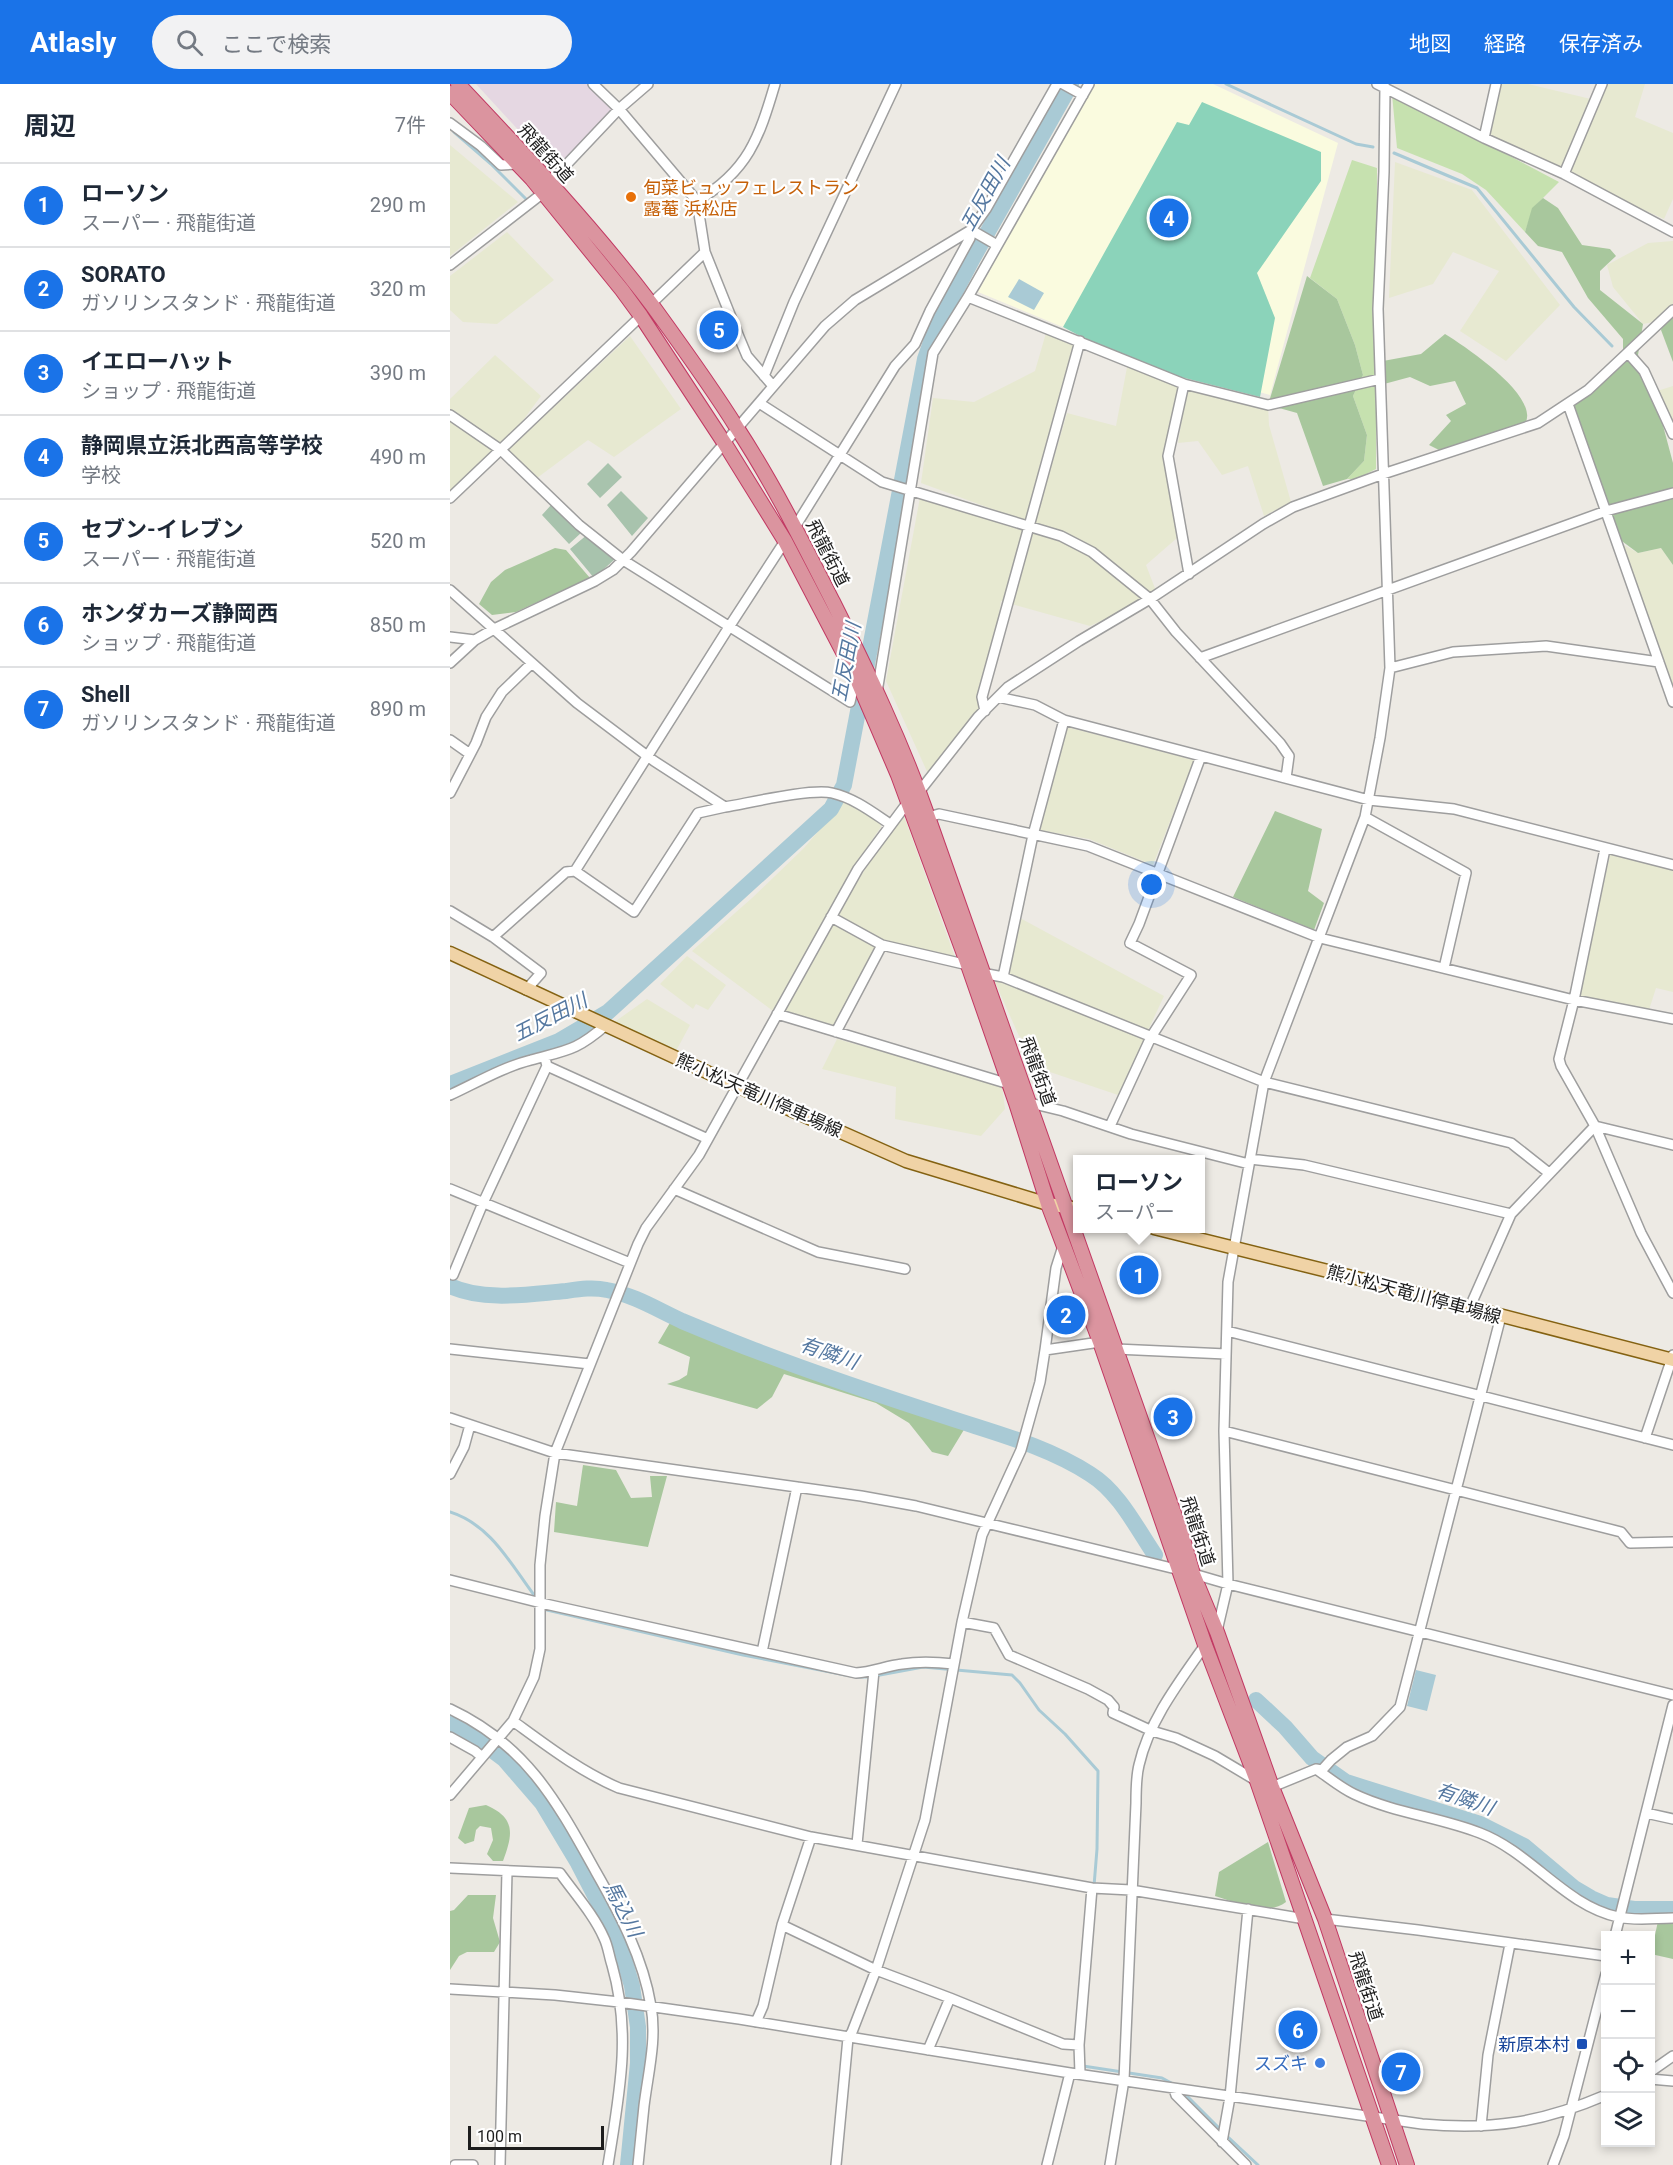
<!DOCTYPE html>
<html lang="ja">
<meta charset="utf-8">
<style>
body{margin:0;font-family:Roboto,"Noto Sans JP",sans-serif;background:#f2f2f3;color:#1f2937}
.controls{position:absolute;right:18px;bottom:18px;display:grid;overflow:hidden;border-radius:0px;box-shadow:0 3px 9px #0003}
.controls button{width:54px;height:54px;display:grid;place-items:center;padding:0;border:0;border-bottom:2px solid #e0e1e3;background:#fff;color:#1f2937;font:30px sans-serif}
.scale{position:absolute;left:18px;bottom:15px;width:136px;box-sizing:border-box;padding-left:6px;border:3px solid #1d1d1d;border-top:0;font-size:16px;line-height:21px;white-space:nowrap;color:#1d1d1d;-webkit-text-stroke:4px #fff;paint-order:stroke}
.you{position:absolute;left:702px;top:801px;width:21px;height:21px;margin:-15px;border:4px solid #fff;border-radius:50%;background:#1a73e8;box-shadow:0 0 0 9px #1a73e833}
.badge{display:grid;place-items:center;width:39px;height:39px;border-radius:50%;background:#1a73e8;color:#fff;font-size:20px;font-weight:700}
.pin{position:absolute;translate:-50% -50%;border:3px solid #fff;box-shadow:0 2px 6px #0006}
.popup{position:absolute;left:623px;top:1071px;width:132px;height:78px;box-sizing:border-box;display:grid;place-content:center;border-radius:0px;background:#fff;filter:drop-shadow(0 2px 4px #0005);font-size:20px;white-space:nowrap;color:#747a83}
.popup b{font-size:22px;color:#1f2937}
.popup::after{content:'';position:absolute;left:50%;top:100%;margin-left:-12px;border:12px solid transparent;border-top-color:#fff}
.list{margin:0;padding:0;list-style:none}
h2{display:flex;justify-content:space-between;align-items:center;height:78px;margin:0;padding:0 24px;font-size:26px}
h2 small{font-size:20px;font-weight:400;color:#747a83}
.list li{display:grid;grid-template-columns:39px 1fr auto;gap:18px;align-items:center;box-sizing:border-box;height:84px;padding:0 24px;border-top:2px solid #e0e1e3}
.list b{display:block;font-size:22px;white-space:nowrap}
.list p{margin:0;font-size:20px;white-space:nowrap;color:#747a83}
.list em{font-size:20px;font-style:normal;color:#747a83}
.icon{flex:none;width:33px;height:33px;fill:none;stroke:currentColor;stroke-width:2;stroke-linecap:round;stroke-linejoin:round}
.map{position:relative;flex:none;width:1223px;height:2081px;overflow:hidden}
header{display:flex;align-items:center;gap:36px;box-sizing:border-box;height:84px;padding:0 30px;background:#1a73e8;color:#fff}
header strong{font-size:28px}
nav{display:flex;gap:33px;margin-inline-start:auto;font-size:21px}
.search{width:420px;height:54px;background:#f2f2f3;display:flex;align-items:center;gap:15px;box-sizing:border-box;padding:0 21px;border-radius:33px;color:#747a83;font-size:22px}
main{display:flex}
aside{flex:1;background:#fff}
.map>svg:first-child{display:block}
</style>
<header>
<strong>Atlasly</strong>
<div class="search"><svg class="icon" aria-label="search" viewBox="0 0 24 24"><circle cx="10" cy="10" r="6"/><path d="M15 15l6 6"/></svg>ここで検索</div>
<nav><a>地図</a><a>経路</a><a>保存済み</a></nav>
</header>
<main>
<aside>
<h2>周辺<small>7件</small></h2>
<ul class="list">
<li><span class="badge">1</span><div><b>ローソン</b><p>スーパー · 飛龍街道</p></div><em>290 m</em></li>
<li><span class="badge">2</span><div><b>SORATO</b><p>ガソリンスタンド · 飛龍街道</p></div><em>320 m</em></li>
<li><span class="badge">3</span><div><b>イエローハット</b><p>ショップ · 飛龍街道</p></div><em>390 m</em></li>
<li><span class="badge">4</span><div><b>静岡県立浜北西高等学校</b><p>学校</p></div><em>490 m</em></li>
<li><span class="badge">5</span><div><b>セブン-イレブン</b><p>スーパー · 飛龍街道</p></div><em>520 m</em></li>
<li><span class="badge">6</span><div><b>ホンダカーズ静岡西</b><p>ショップ · 飛龍街道</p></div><em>850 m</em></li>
<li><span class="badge">7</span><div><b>Shell</b><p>ガソリンスタンド · 飛龍街道</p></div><em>890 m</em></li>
</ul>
</aside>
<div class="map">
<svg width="1223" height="2081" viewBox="0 0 1223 2081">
<rect width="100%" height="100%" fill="#edeae4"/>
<path fill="#e5d7e2" d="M26,0H139L165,25L105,86Z"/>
<path fill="#fafbdf" d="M643,0H763L888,59L820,311L693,276L528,208Z"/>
<path fill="#e7e9d1" d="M1050,0H1078L1145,16L1155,0H1195L1185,33L1223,49V115L1214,135L1114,90L1040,50Z
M0,61L68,118L0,172Z
M945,78L1022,106L1110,221L1056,277L1010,247L1049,187L1003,168L983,200L939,214Z
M57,148L104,196L47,240L13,238L0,226V192Z
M1223,157V234L1193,240L1163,203L1157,181L1198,159Z
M596,249L629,263L575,437L471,399L483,314L524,318L585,287Z
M180,252L231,325L164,373L138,356L87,394L57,367Z
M45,271L91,312L51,366L0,413V315Z
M678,278L730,302L714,368L727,454L696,481L706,507L700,515L640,542L551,517L535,627L480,694L436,597L471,408L577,448L611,454L583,445L617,329L666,342Z
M1223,302V352L1204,308Z
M737,304L818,321L819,341L841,418L814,432L798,382L772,391L748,357L728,359Z
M1167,457L1188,469L1211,464L1223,481V615Z
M617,643L744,676L703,781L639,755L589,746Z
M395,716L431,737V743L403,784L323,927L242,867L302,814L354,764Z
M454,732L507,879L427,864L383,943L335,927L382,839L435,753Z
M1161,766L1223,785V908L1206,904L1198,929L1129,912Z
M570,834L714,912L668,1011L597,987L587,965L569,952L544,896L555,900Z
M237,872L276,901L258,926L246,920L243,925L210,900Z
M197,915L240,941L226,967L163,939Z
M387,955L552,1001L555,1025L531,1052L445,1035L446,1003L372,985Z"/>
<path fill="#c6e1af" d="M942,10L1109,98L1083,124L1075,148L1036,106L1012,90L947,64Z
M902,76L927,84L926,385L906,395H897L914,377L917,351L903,312L913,291L905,261L887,215L860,194Z"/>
<path fill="#a8c79d" d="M1093,114L1108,124L1132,161L1160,165L1166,172L1150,187V206L1193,240L1188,271L1204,308L1223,379V481L1211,464L1188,469L1165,452L1120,325L1173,280V255L1138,214L1112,168L1088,162L1075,148L1082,124Z
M857,192L887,215L905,261L913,291L903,312L917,351L914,377L897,395L873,402L847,329L818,321Z
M1223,231V278L1211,246L1216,232Z
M995,250C1016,263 1075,303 1077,330C1078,334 1075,340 1075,344L991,367L979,361L1001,337L996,331L1016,320L1005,297L980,302L960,293L934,300L933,277L971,270Z
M105,464L116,466L140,494L66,528L42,531L29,520L41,498L55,486Z
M825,727L872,745L858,807L874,819L864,846L783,813Z
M221,1237L390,1301L515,1344L498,1372L482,1368L459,1339L426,1319L334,1290L322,1313L307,1325L217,1300L229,1296L237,1291L240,1273L208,1259Z
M133,1381L166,1386L181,1414L202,1413L200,1392H217L198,1463L104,1448L106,1418L127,1422Z
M36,1721C66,1734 63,1750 53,1777H43L37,1770L43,1756L41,1744L30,1742L26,1746L24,1757L15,1760L8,1754L19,1724Z
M818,1758L836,1818C816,1833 786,1818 765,1812L769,1788Z
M18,1811H46L43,1834L50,1858L44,1868H17L9,1872L0,1886V1827L4,1826Z
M1208,1837L1223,1838V1875L1201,1870Z"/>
<path fill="#a8c3ad" d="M158,379L172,393L150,414L137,400Z
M171,407L198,434L182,452L157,421Z
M102,420L132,448L119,460L92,431Z
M138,450L165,475L144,494L120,465Z"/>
<path fill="#8bd3ba" d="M752,18L871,68V97L807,189L825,234L810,313L687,282L613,243L727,38L739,41Z"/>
<path fill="#a9cad5" d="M569,195L594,209L584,226L558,213Z
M966,1586L986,1591L977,1627L957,1622Z"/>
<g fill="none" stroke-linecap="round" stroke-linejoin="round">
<path stroke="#a9cad5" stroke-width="3" d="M776,0L906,60L923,63
M4,48L41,80L77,116
M944,69L1027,104L1124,223L1162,262
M0,1428C41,1441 60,1479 84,1511
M97,1526L293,1571L406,1593H419L473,1583L562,1591L570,1599L589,1626L615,1650L648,1687L647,1765L644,1802
M633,1982L712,1994L725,2001
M732,2007L769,2044
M778,2053L808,2081"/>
<path stroke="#a9cad5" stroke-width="16" d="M0,1000L109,957L158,928L381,725L394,701L475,275L486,244L523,174L621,0
M0,1202C35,1218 79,1210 116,1207C130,1205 143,1203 157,1206C184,1211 208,1226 232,1237C256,1247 280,1257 304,1266C367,1290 432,1312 497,1333C545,1349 597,1362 640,1390C669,1408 686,1443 705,1471
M806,1616L835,1643L862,1674L896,1698L1030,1740L1074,1762L1124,1804L1141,1814L1157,1821L1184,1825H1223
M0,1640L30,1657L54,1675L92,1719L128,1779L169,1858L182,1902L188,1943V1979L178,2081"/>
<defs>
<path id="minor" d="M143,0L169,25L247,117L255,168L289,253L297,272L323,302
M613,0L633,11
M927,0L1034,54L1114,90L1223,148
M0,39L31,62L51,81L67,80
M1034,54L1046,0
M1114,90L1152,0
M100,98L169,25L198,0
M247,117C298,87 309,54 325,0
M521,146L547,161
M0,181L93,109
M518,213L734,300L818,321L930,295
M201,220L255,168
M1178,269L1194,287L1223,350
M314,292L344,218L446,0
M734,300L718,372L739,490
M309,319L432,398L611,452L642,468L700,515L726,548L830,659L839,672L836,694
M1118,320L1223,618
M0,331L51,366L129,441L173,476L400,618L406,593
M0,414L191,232
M345,443L445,282L465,260L480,227L520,154L521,146
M0,506L127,619L204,677L275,723C299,719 362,704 382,709C404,714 422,728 440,740
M0,553L25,556
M750,574L1156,427L1223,409
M0,579L25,556L44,545L145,497L163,486L181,468L375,242L405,216L521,146L536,125L607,0
M940,584L1003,568L1096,562L1209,578
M427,608L483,269L518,213L639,0
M548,613L585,621L614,636L919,716L1004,725L1223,781
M535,627L532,613L630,257
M0,656L20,670
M0,709L26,659L36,633L52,608L82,579
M478,733L489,730L638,762L870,854L1124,916L1223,935
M915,733L1016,789L994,884
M1155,765L1124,916L1109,975L1111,982L1145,1042L1191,1149L1223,1209
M125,787L184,828L248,729L275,723
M0,827L43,853L91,889L76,906
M381,833L432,861L518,881
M43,853L116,788L125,787L279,543L335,457
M532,889L553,893L814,998L1061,1059L1099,1089
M553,893L583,751L614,636
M327,930L559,1000
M386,948L432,861
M95,974L97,982L258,1055
M0,1011C26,999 53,983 81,976C117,966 126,967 156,941
M580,1019L613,1027L681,1050L799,1080
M660,1042L701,953L741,891L680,859L689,840L751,672
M1145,1042L1223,1061
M800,1075L854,1081L1061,1130
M0,1105L180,1179
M224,1105L368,1168L455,1185
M3,1191L33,1119L97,982
M1019,1225L1061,1130L1145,1042
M777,1247L1223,1361
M0,1265L140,1280
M666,1265L776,1270
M595,1266L606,1184L613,1162
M0,1334L105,1369L411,1412L466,1422L730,1486L778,1500L1223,1611
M774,1347L1171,1448L1180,1459L1223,1458
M1195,1354L1223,1271
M0,1390L14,1363L20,1341
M0,1496L91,1519L406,1589C422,1588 436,1582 452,1580C470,1577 487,1578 504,1580
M512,1538L544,1544L559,1571L638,1605L658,1616L664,1623L663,1629L702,1647L726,1654L765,1672L807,1697
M767,1547L778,1500L774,1347L778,1198L814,998L915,733L930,654L940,584L928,225L934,88L935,3
M312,1568L347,1403
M0,1625C77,1661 107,1718 146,1788C170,1830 193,1874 201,1922C207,1956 198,1989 194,2022C192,2042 190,2061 188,2081
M63,1637C96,1661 131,1688 169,1704L361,1753L642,1804L681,1806L855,1835
M0,1653L25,1667L32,1673
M866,1685C878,1693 891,1704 904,1710C944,1729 989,1733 1030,1749C1082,1769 1114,1821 1168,1833C1185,1837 1206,1834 1223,1834
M822,1703L866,1685L872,1686L881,1676L897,1663L922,1652L950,1623L1051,1232
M0,1711L63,1637L84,1593L90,1565V1481L95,1432L105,1369L188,1160L196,1144L249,1071L408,785L458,718L469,708L528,633L558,603L629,557L700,515L813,440L843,423L933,390L1088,339L1138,306L1223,226
M1196,1729L1223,1735
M407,1760L424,1587
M0,1784L110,1789C125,1810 144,1831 154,1854C158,1862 159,1872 162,1881C182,1951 169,2011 158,2081
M875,1835L968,1846L1156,1872
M332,1841L426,1886L500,1914L613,1960L629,1961
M1165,1852L1223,1621
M0,1905L105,1911L169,1918L289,1935L620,1989L972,2040C1042,2046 1091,2039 1156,2011
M306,1938L313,1922L332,1841L361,1753
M478,1966L500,1914
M1200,1988L1223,1972
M630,1989L629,1961L642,1804
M1200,1995L1223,1997
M724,2005L726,2011L796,2081
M1031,2042L1038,1971L1060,1860
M772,2058L780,2013L798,1825
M5,2081H23
M50,2081L57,1787
M386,2081L398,1954L402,1948L426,1886L475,1736L512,1538L532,1451L571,1366L590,1298L595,1266L650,1258
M597,2081L620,1989
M660,2081L674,1996L686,1719C686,1706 686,1693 689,1681C699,1637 729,1598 755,1561
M1103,2081L1114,2052L1156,1890"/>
<path id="major" d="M0,869L287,1002L456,1077L598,1120L628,1125
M704,1144L914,1196L1223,1276"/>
<path id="highway" d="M8,0C75,71 143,143 202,221C231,261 261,302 287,344C323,399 353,459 383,518C418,588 452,659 478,733L733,1455L743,1490L767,1548L822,1703L875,1835L957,2081
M0,9L82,95L172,206L191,232L275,360L335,457L406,593L448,691L518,881L566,1019L598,1120L650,1258L755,1561L807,1697L939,2081"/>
</defs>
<use href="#minor" stroke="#9e9e9e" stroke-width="12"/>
<use href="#major" stroke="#846212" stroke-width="15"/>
<use href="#highway" stroke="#c23963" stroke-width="16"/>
<use href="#minor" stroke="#fff" stroke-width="9"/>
<use href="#major" stroke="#f0d3a6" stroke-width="12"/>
<use href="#highway" stroke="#db949f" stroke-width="14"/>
</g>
<circle fill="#e8710a" stroke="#fff" stroke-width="2" cx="181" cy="113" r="6"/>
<rect fill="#1a4fb4" stroke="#fff" stroke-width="2" x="1126" y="1954" width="12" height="12" rx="3"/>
<circle fill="#3f7fe0" stroke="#fff" stroke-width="2" cx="870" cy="1979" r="6"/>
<g text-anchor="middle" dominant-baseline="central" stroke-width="4.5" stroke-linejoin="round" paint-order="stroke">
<g font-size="18" fill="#1d1d1d" stroke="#fff">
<text transform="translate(96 69) rotate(48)">飛龍街道</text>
<text transform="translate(378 469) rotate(63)">飛龍街道</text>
<text transform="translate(588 987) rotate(70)">飛龍街道</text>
<text transform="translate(309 1011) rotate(24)">熊小松天竜川停車場線</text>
<text transform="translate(964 1210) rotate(15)">熊小松天竜川停車場線</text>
<text transform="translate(748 1447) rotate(72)">飛龍街道</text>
<text transform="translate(916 1902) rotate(72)">飛龍街道</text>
</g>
<g font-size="18" fill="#c56008" stroke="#fff" text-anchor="start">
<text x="193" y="103">旬菜ビュッフェレストラン<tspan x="193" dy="21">露菴 浜松店</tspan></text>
</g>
<g font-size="18" fill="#164399" stroke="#fff" text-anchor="end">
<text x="1120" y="1960">新原本村</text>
</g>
<g font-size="18" fill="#366cbe" stroke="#fff" text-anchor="end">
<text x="858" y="1979">スズキ</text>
</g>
<g font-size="20" font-style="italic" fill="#5578a0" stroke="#fff">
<text transform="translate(535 110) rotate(-61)">五反田川</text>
<text transform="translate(396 578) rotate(-79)">五反田川</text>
<text transform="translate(100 933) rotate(-27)">五反田川</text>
<text transform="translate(379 1269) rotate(19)">有隣川</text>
<text transform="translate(1015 1715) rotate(19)">有隣川</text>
<text transform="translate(173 1825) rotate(63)">馬込川</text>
</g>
</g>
</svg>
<div class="controls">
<button>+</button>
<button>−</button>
<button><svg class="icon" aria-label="locate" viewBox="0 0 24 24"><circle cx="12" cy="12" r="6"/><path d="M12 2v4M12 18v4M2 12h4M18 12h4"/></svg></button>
<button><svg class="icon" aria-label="layers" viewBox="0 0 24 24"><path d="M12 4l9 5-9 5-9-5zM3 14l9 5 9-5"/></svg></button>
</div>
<div class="scale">100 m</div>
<div class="you"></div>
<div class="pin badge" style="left:689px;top:1191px">1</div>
<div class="popup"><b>ローソン</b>スーパー</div>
<div class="pin badge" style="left:616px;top:1231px">2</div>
<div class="pin badge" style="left:723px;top:1333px">3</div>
<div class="pin badge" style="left:719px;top:134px">4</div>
<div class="pin badge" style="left:269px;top:246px">5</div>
<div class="pin badge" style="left:848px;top:1946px">6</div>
<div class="pin badge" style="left:951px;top:1988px">7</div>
</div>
</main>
